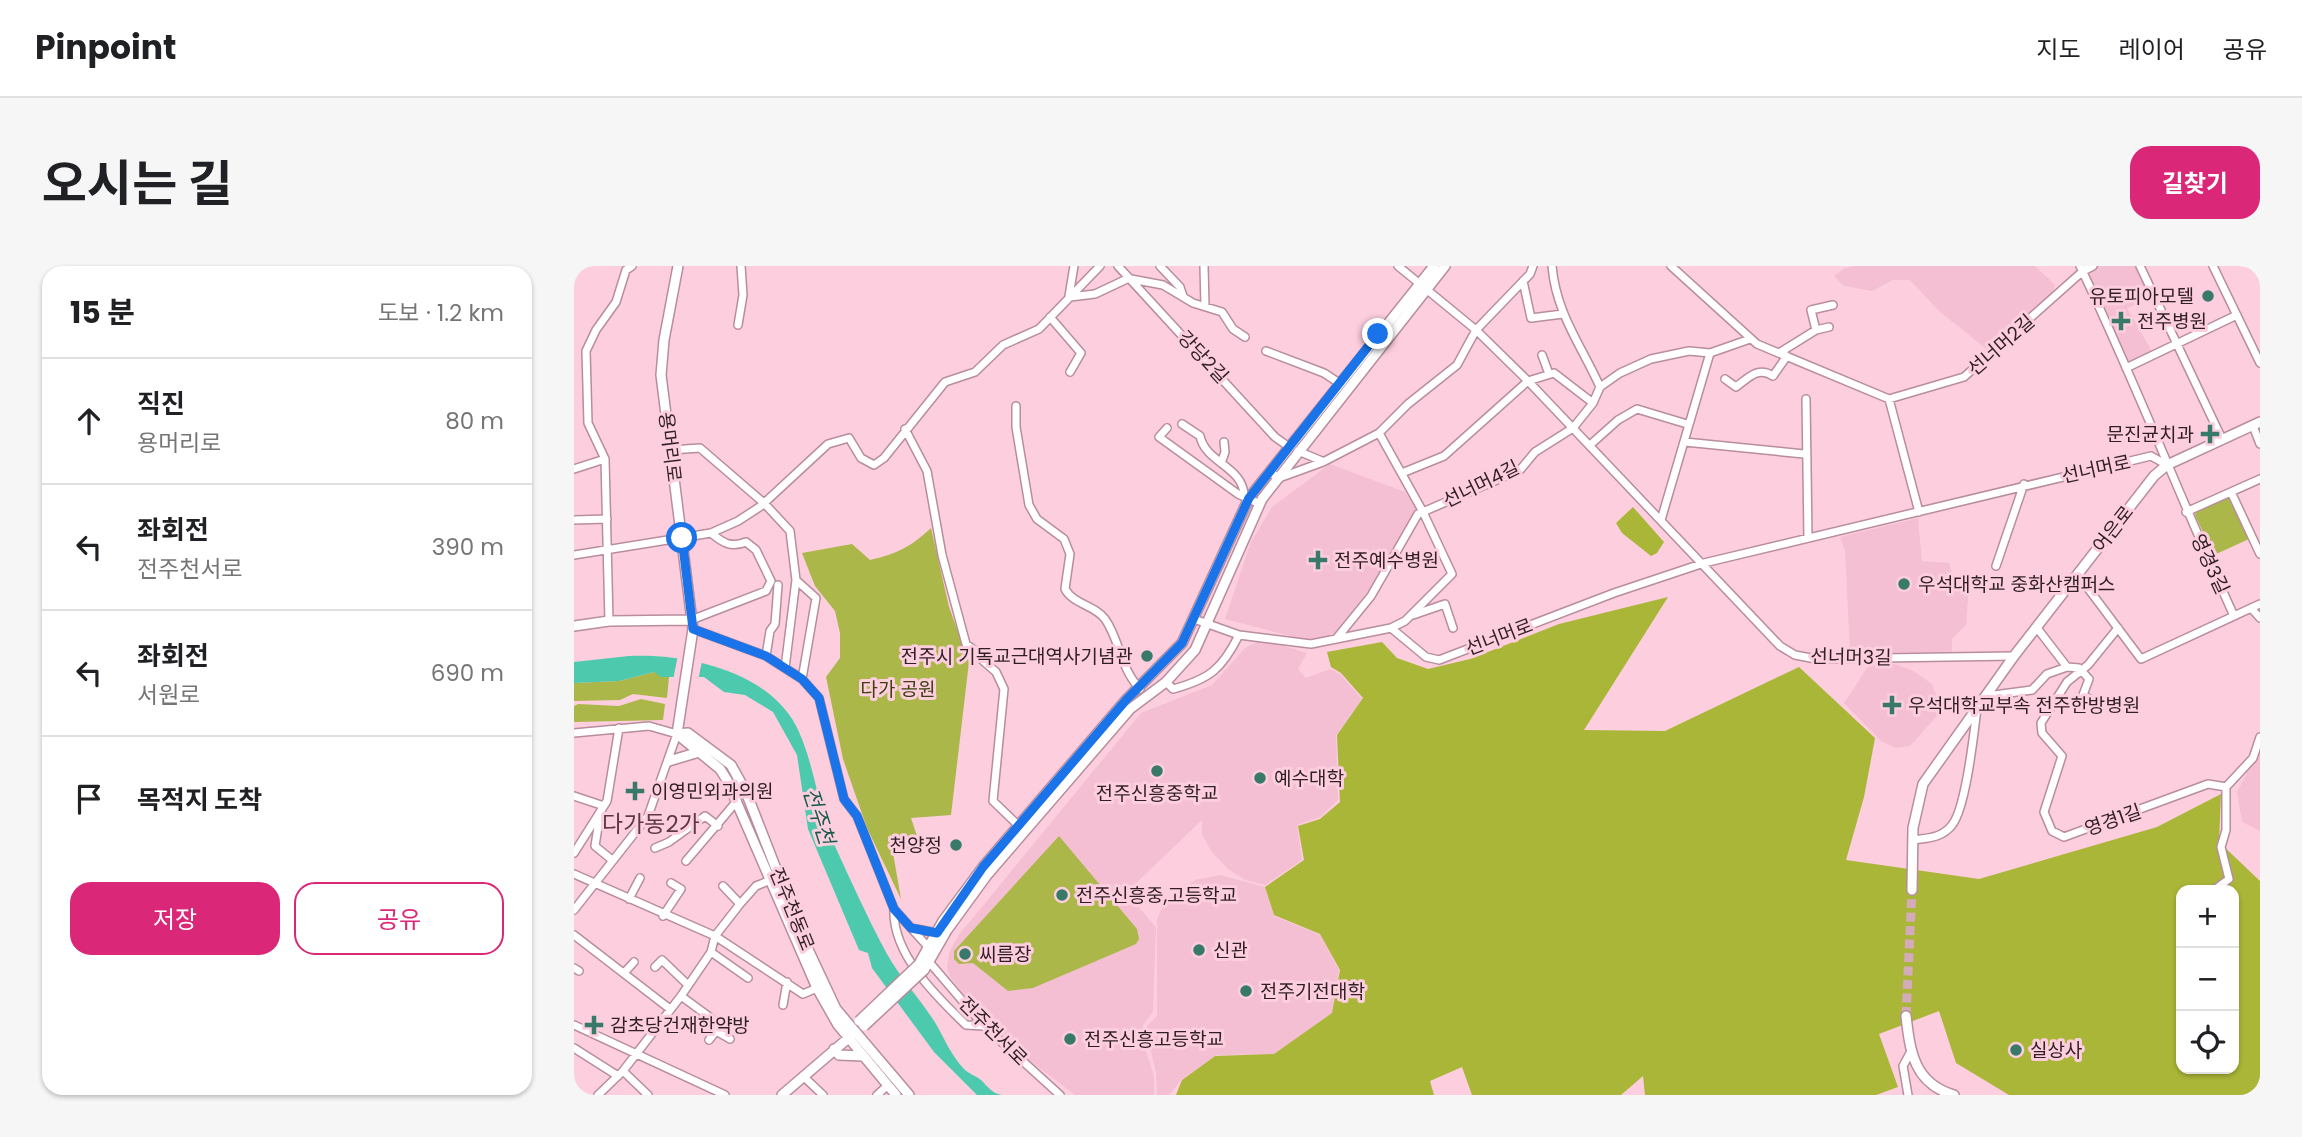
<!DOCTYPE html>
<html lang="ko">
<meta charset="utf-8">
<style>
body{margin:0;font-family:Poppins,"Noto Sans KR",sans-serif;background:#f6f6f6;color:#202124}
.controls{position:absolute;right:21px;bottom:21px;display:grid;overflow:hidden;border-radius:14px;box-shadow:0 2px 5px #0004}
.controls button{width:63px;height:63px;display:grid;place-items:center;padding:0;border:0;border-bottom:2px solid #e0e0e0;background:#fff;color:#202124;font:35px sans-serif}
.stop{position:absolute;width:21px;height:21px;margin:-16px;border:5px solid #1a73e8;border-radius:50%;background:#fff}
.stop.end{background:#1a73e8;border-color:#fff;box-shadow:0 2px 7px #0008}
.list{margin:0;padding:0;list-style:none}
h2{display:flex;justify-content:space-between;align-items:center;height:91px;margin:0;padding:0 28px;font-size:30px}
h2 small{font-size:23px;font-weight:400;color:#757577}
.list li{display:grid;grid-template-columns:46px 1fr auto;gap:21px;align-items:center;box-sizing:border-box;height:126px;padding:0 28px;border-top:2px solid #e0e0e0}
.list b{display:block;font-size:26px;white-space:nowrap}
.list p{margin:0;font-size:23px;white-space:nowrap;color:#757577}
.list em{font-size:23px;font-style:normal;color:#757577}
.actions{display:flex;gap:14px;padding:21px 28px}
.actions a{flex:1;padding:16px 0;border:2px solid #db2777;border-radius:21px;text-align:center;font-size:24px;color:#db2777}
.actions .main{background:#db2777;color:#fff}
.icon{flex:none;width:38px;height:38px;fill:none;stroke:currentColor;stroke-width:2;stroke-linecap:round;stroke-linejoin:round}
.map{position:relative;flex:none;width:1686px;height:829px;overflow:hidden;border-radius:21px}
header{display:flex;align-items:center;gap:42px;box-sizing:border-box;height:98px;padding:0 35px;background:#fff;border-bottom:2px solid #e0e0e0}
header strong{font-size:33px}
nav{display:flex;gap:38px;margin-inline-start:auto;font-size:24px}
.intro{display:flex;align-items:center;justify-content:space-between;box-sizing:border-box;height:168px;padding:0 42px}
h1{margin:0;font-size:49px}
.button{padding:18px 32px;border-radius:21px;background:#db2777;color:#fff;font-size:24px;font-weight:700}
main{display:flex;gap:42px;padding:0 42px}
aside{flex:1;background:#fff;border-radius:21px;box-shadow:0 2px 5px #0004}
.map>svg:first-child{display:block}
</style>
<header>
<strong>Pinpoint</strong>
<nav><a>지도</a><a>레이어</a><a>공유</a></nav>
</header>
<div class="intro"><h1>오시는 길</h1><a class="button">길찾기</a></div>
<main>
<aside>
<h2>15 분<small>도보 · 1.2 km</small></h2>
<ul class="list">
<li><svg class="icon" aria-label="ahead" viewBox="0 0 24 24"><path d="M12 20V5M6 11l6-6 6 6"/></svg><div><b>직진</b><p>용머리로</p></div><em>80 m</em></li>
<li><svg class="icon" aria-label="left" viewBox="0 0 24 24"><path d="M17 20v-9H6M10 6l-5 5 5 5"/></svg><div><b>좌회전</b><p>전주천서로</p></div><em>390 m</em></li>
<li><svg class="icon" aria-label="left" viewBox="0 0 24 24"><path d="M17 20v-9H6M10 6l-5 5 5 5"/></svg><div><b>좌회전</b><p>서원로</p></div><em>690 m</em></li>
<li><svg class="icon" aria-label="arrive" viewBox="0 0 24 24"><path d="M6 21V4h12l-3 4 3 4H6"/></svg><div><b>목적지 도착</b></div></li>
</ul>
<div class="actions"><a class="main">저장</a><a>공유</a></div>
</aside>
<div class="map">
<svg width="1686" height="829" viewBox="0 0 1686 829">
<rect width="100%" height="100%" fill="#fccede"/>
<path fill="#f5bfd3" d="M1281,0H1461L1481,19L1478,31L1415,85L1365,45L1336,14H1319L1298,25L1270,20L1260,10L1271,2Z
M1519,0H1566L1580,31L1553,42L1580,89L1556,100L1511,4Z
M756,198L831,226L843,243L810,305L758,370L743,377L651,353L677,276L698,241Z
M1344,252L1348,295L1375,297L1380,314L1395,321L1392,359L1378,373V386L1276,387L1271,284L1266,271Z
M688,373L733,387L724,403L732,412L756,403L766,408L788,433L762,469L764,534L746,551L723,559L728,594L691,619L671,614L654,603L637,585L628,568V554L558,621L560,636L582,661L579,746L569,759L571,782L580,810V829H501L451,791L405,748L377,712L373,702L375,687L384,670L567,447L638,419L671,382Z
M1297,396L1320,398L1338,404L1358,418L1362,429L1363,450L1336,480L1322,482L1307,475L1270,437Z
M1686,482V565L1668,556L1663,526Z
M646,609L691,621L700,650L746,669L765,704L758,747L700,788L642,789L608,813L595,829H583L582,806L572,767L573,760L583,750V653L591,636L621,614Z"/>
<path fill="#abb749" d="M1656,230L1675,273L1640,289L1621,249L1623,244Z
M357,262L375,341L395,396L377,549L337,552L348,585L340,588L319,587L327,633L293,562L269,493L252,411L266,392V367L261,345L241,320L228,287L278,278L296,294C323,288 338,280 357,262Z
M80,406L95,411L93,432L59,428L46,434L0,435V417L45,415Z
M67,433L91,438L89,454L0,456V440L4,438L45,440Z
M485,570L563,663L565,673L562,678L459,722L434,725L399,697L385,698L380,693V685Z"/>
<path fill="#aab637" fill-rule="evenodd" d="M1059,241L1090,276L1083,287L1077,290L1048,267L1042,257Z
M1094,331L1010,464L1091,465L1225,401L1301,472L1290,531L1272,594L1405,613L1583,561L1647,528L1645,576L1686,615V829H1435L1382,797L1365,745L1305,768L1324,821L1302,829H1071L1069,810L1047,829H898L888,801L856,815L860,829H602L608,814L641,790L700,788L758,747L766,704L746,668L700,649L691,621L730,594L724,560L746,553L766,536L763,469L789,432L767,407L757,401L753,386L808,376L823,392L854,403L896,393L985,358ZM1607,624H1660V803H1607Z"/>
<path fill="#4dcaad" d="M55,390C114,387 199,406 225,466C241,502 244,542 260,578C277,615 294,653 313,688C327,713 347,734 362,758C371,774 377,789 390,803C395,808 402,810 407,814C414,821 419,828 428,829H403L360,786L298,702L294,687L285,684L234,563L223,489L199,446L171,429L150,426L130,411H87L80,406L45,415L0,417V396Z"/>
<path fill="#fccede" d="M104,389L128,395L124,415L99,414Z"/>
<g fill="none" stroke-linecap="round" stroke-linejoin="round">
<path stroke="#d3abb9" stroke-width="9" stroke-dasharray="9 4.5" stroke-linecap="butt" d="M1332,750L1338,624"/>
<defs>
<path id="minor" d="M544,0L701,171L715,181
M586,0L606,21L609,30
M630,0L631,40
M824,0L902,64L954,115L1206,380L1221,389L1242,393L1440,390
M978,0C982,47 1007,79 1026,121
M1097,0L1183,78L1315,133L1390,111L1509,5L1519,0
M1506,0C1561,115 1607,234 1660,350
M1566,0L1648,173
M1639,0L1686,97
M557,13L589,19L619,37L648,46L659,63L671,71
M949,15L957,52L989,48
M495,30L500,0
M496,31L521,28L555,12
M476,51L507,87L496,106
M164,59L169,29L167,0
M1242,64L1237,44L1259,39
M692,85L750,107L765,117
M1205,87L1242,64L1255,61
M968,89L975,108
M1552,102L1663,49
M1151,113L1162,121C1174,112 1184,100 1199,110L1213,90
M1232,133L1234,272
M1315,133L1345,246
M442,140V161L455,239L463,253L490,273L496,288L491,323C500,339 521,339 531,353C546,374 546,402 566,423
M608,158L626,170C631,196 669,201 670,229
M1679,160L1686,178
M593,162L585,171L664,228L686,238
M331,163L353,205L368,289L392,378L406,388V392L422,406L430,423L419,535L446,561
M805,167L849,246L878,308L831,355L817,362
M1111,176L1230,188
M1016,179L1044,154L1063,143L1113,158
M97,184L126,182L190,237L216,265L222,314L242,332L228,413
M724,185L748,195
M31,193L14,157L12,85L22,64L42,36L52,4L58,0
M647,197L651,186L650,176
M0,203L31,193L35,355
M697,207L705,212L749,196L805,167L834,138L883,99L902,64L956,8L959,0
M828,207L870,190L954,115L980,107L1019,137
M1657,226L1686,288
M1612,246L1686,213
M0,254L33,253
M1087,254L1136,87L1176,73
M0,289L137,267L164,255L187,240L254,178L275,172L287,192L300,199L310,192L371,116L401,106L429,79L465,63L526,0
M1422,300L1450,218
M1504,309L1567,393L1686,338
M1677,342L1686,352
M839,349L871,338L879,362
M620,353L665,369L737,378L817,362L852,391L865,394L1040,327L1130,297L1577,190L1593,199
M117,354L192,325L197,315L182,284L172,276C157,282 149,277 137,267
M1463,362L1493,401L1505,402L1515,413L1509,429L1519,435
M1544,362L1514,399L1493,416L1467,457L1468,467L1488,490L1470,546L1478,565L1490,571L1634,518L1652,521L1679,492L1686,471
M119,363L192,390L228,413L245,432L270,533L283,550L320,643L355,682
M762,373L797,330L844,248L946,204L961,186L999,162L1019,137L1026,121L1046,107L1077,93L1115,85L1136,87
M192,390L196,365L201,358L204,319
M211,402L222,314
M592,416L599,423C636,413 648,403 665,369
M1412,430L1458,424L1473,408L1493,401
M0,467L75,460L103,468L74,550L0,644
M0,530L30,540
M26,548L21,580L38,594
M1339,574C1354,572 1368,572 1378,559C1392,542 1400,467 1403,442
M81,582L95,576L131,550L144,560
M0,587L33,535L45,462
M112,595L163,535
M0,608L141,670L229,728L243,722
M149,620L166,638
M1640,624L1655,613L1647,581L1652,564V521
M55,633L66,612
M320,643C318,688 362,730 392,759L410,760
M89,650L107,623L97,617
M337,662L363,667
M0,669L96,743
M137,686L174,712
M356,697L410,760L486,829
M81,701L88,694L114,719
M0,702L5,705
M50,707L60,696
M107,730L137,752L142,765L156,773
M209,739L213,716
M0,759L151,829
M135,774L142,765
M0,782L44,810
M49,805L74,829
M229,810L249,829
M24,829L49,805L107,730L137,686L141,670L166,638L182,620L197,614
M303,829L313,820
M1334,829L1329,800L1336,787"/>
<path id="tertiary" d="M0,360L35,355L117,354
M103,468L119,363L87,109L90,74L104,0
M103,468L114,467L157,499L172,526L231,677L262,743L335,829
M103,468L146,503L153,514L243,722L264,759L322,829
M95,495L125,486
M1338,624L1339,562L1349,518L1440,390L1580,210L1593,199L1686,156
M345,698L369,655L409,601L552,434L608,377L675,232L860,0
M350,704L373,664L413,609L556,443L592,416L621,384L688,233L871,0
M1332,750C1336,785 1340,818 1380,829
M260,783L265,789L289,790
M208,829L278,769"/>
</defs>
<use href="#minor" stroke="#b88d9d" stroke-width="10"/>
<use href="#tertiary" stroke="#b88d9d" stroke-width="12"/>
<use href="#minor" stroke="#fff" stroke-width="7"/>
<use href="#tertiary" stroke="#fff" stroke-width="9"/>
<defs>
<path id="tertiary-bridge" d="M285,755L345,698
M290,760L350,704"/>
</defs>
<use href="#tertiary-bridge" stroke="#b88d9d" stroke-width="12" stroke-linecap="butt"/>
<use href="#tertiary-bridge" stroke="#fff" stroke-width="9"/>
</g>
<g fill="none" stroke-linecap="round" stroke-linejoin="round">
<path stroke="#1a73e8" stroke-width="9" d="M108,272L119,363L192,390L228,413L245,432L270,533L283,550L320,643L337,662L363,667L409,601L552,434L608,377L675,232L804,68"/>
</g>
<g fill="#387969" stroke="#fccede" stroke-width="2.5">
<circle cx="1634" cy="30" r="7"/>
<path d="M1543.5 44.5h7v7h7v7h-7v7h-7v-7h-7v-7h7z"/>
<path d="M1632.5 157.5h7v7h7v7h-7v7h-7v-7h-7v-7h7z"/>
<path d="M740.5 283.5h7v7h7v7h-7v7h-7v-7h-7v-7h7z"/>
<circle cx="1330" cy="318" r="7"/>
<circle cx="573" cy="390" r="7"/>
<path d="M1314.5 428.5h7v7h7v7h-7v7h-7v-7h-7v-7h7z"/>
<circle cx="583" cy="505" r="7"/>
<circle cx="686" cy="512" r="7"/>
<path d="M57.5 514.5h7v7h7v7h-7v7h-7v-7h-7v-7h7z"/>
<circle cx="382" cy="579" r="7"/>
<circle cx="488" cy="629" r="7"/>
<circle cx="625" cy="684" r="7"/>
<circle cx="391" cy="688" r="7"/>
<circle cx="672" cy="725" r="7"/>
<path d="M16.5 748.5h7v7h7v7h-7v7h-7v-7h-7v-7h7z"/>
<circle cx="496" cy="773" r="7"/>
<circle cx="1442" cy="784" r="7"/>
</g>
<g text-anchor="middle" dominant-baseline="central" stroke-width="6" stroke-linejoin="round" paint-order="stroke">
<g font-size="19" fill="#301f25" stroke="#fccede" text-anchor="start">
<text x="1620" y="30" text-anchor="end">유토피아모텔</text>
<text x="1563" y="55">전주병원</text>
<text x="1620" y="168" text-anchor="end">문진균치과</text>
<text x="760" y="294">전주예수병원</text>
<text x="1344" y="318">우석대학교 중화산캠퍼스</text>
<text x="559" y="390" text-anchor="end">전주시 기독교근대역사기념관</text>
<text x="1334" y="439">우석대학교부속 전주한방병원</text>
<text x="700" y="512">예수대학</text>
<text x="77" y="525">이영민외과의원</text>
<text x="583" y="527" text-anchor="middle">전주신흥중학교</text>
<text x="368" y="579" text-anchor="end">천양정</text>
<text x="502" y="629">전주신흥중,고등학교</text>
<text x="639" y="684">신관</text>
<text x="405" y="688">씨름장</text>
<text x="686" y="725">전주기전대학</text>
<text x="36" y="759">감초당건재한약방</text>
<text x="510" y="773">전주신흥고등학교</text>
<text x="1456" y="784">실상사</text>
</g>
<g font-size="19" fill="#301f25" stroke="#fccede">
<text transform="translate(1427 79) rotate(-41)">선너머2길</text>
<text transform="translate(629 91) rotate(47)">강당2길</text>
<text transform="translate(96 181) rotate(83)">용머리로</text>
<text transform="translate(1522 203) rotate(-12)">선너머로</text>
<text transform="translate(907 218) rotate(-26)">선너머4길</text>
<text transform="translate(1539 263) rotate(-52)">어은로</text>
<text transform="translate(1636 298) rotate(65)">영경3길</text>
<text transform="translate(925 371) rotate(-21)">선너머로</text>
<text transform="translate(1277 391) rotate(1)">선너머3길</text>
<text transform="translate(1539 554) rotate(-19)">영경1길</text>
<text transform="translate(218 643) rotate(68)">전주천동로</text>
<text transform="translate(419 765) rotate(45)">전주천서로</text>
</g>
<g font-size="19" fill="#3c410e" stroke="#fccede">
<text x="324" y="423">다가 공원</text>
</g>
<g font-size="21" font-style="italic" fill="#165b4c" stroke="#fccede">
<text transform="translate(245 550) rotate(72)">전주천</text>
</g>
<g font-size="23" fill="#5d3947" stroke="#fccede">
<text x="77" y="558">다가동2가</text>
</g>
</g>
</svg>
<div class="controls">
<button>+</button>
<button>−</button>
<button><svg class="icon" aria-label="locate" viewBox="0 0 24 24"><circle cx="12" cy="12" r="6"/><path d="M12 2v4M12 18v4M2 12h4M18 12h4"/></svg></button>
</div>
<div class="stop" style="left:108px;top:272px"></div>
<div class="stop end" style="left:804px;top:68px"></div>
</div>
</main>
